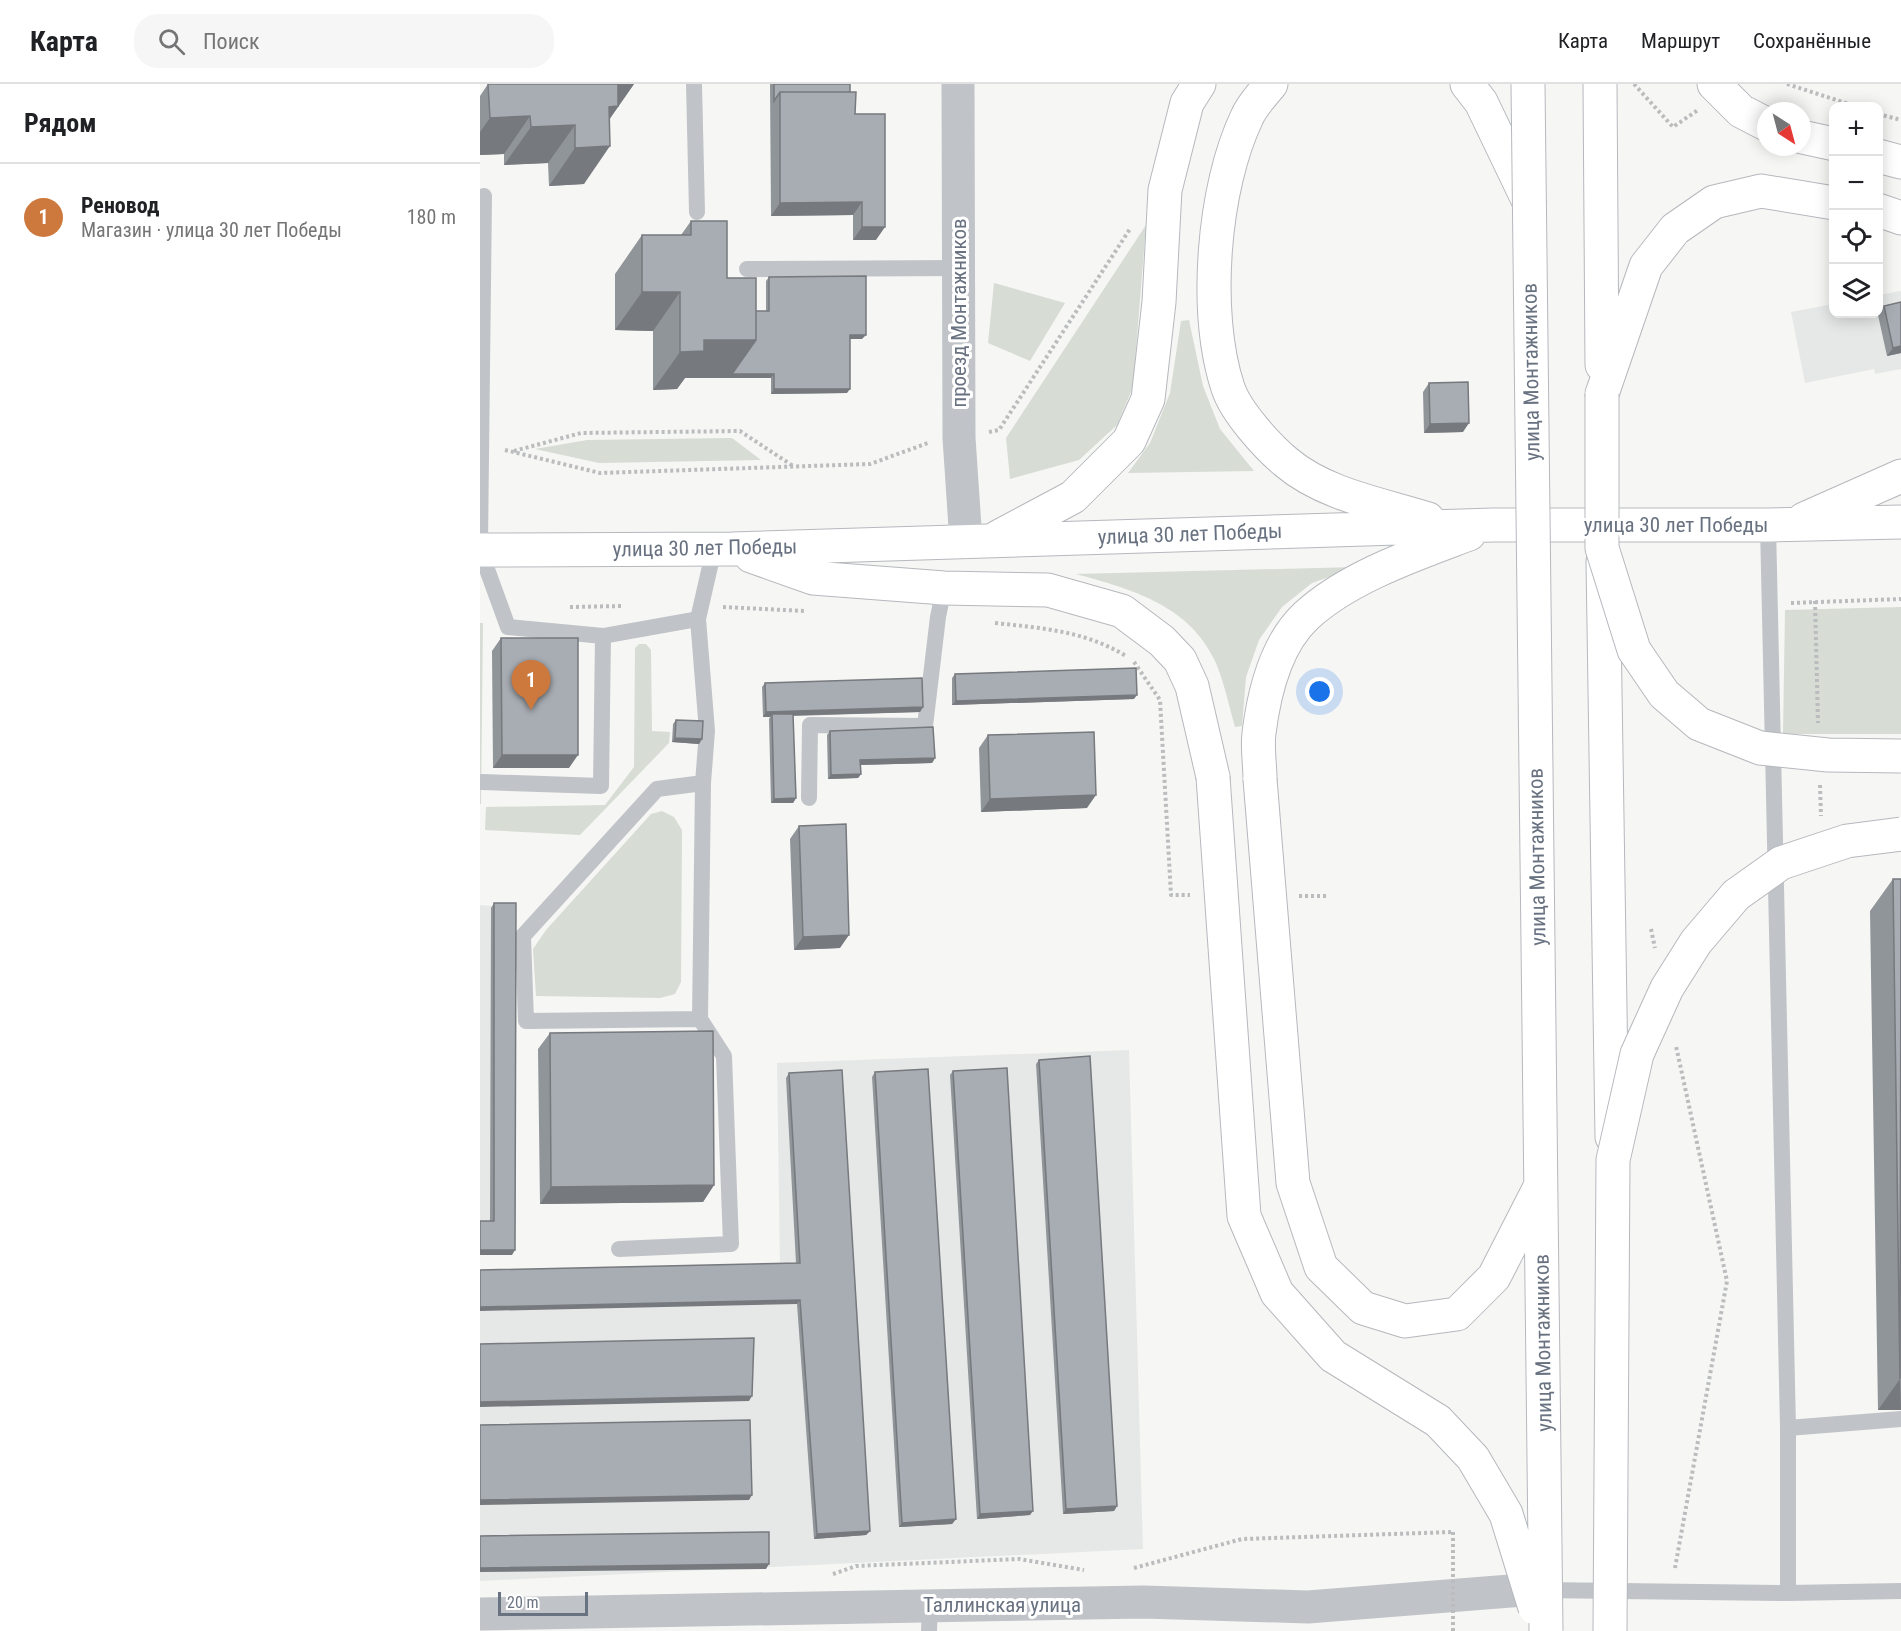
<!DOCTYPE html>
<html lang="ru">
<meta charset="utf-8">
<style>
body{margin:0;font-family:"Roboto Condensed",sans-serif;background:#f6f6f6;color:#202124}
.controls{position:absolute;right:18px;top:18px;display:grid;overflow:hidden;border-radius:12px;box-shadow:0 3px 15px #0003}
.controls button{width:54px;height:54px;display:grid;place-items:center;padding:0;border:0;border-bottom:2px solid #e0e0e0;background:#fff;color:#202124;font:30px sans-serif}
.compass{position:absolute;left:1277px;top:18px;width:54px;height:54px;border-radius:50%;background:#fff;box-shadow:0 3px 15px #0003;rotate:144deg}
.scale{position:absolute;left:18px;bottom:15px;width:90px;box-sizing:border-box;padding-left:6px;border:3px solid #697281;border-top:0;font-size:16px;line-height:21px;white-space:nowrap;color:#697281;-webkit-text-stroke:4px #fff;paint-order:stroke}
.you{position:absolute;left:840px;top:608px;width:21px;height:21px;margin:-15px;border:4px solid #fff;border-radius:50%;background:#1a73e8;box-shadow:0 0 0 9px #1a73e833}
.badge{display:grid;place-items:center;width:39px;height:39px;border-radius:50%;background:#cd783d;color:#fff;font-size:20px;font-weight:700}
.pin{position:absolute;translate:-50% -50px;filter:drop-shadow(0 2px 3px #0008)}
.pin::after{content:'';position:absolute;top:32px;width:21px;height:18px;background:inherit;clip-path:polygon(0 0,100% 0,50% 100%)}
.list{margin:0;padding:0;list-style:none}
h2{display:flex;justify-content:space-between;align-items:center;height:78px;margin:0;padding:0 24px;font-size:26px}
h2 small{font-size:20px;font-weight:400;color:#757577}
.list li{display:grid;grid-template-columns:39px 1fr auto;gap:18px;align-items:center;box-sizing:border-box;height:108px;padding:0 24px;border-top:2px solid #e0e0e0}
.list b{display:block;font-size:22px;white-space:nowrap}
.list p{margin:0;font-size:20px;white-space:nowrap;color:#757577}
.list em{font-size:20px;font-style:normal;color:#757577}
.icon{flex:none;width:33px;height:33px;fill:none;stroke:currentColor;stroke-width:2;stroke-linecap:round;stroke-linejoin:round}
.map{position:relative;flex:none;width:1421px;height:1547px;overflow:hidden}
header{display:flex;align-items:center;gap:36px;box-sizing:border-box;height:84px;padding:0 30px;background:#fff;border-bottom:2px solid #e0e0e0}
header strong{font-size:28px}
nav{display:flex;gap:33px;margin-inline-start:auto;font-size:21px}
.search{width:420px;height:54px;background:#f6f6f6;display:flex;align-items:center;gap:15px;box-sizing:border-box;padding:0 21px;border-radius:24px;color:#757577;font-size:22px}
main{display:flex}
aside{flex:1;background:#fff}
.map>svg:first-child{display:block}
</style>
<header>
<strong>Карта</strong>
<div class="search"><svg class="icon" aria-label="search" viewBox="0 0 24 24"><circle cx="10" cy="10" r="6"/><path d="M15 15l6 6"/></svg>Поиск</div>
<nav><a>Карта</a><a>Маршрут</a><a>Сохранённые</a></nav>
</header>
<main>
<aside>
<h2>Рядом<small></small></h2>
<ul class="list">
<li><span class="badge">1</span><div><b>Реновод</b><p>Магазин · улица 30 лет Победы</p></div><em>180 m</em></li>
</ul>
</aside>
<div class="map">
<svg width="1421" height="1547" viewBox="0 0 1421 1547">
<rect width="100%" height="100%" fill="#f6f6f4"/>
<path fill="#e6e8e7" d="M1421,207V285L1395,290L1394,285L1325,299L1311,228L1353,220L1354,230H1398L1399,211Z
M0,821L33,824L32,1171H0Z
M649,966L663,1465L0,1497V1186L300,1184L297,979Z"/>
<path fill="#d7dcd5" d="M666,141L653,303L637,341L599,376L530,395L526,354Z
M514,199L585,219L550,277L508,259Z
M709,236L723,302L740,345L774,387L648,389L670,359L690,309L701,237Z
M252,354L281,376L119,379L55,365L107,356Z
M877,483L832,499L802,523L779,556L766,593L762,642L755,643C749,622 744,597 735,577C709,521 651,505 596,490Z
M1421,523V650H1303L1305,526Z
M0,539H3L1,720H0Z
M159,560H166L171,566L172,647L190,648L189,659L100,751L5,746L6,723L125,721L154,683L155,564Z
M182,727L194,733L202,746L201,898L195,910L180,914L56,912L53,865L66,846L171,730Z"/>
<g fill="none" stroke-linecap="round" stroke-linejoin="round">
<defs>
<path id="secondary" d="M791,0C783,10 772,21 767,33C733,104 723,228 748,304C756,328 787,362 806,378C845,411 901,420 948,435
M987,0L1001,18L1049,118
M1120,0L1122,281
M1234,0L1261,27L1286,40
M1322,53L1354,60
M1398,72L1421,78
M1398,126L1421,134
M1122,310L1166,182L1195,145L1234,118L1281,107L1354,119
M1324,435L1421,392
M518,453L593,413L649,357L668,315L679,218L685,106L707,19L719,0
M0,466L252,465L1013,441H1288L1421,438
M271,472L333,494L464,504L568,506L642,527L682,557L700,576L712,602L733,693
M1123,478L1132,1053
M780,695C780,680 777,664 779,649C784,609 795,561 826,532C868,493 936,470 989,450"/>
</defs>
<use href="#secondary" stroke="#b5b8bd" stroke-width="35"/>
<path stroke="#babcbe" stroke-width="4" stroke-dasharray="3 3" stroke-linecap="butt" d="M1154,0L1193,43L1218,26
M1307,0L1375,22
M1398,30L1421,36
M509,348L519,346L650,145
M25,366L120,389L390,380L448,359
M34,367L101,349L260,347L313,382
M1335,517L1338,639
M1311,519L1421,515
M90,523L142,522
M243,523L325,527
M515,539C562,544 605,547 646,572
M654,578L680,616L691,811H710
M1340,701L1341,732
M819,812H849
M1171,845L1175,864
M654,1484L762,1455L973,1448
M1195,1484L1247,1197L1196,962
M353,1490L376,1482L539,1475L604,1486"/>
<path stroke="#c0c3c7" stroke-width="16" d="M214,0L217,128
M267,185L479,184
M1288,441L1308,1344V1509
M0,459L4,112
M0,466L28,543L123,552L218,535
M2,698L121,702L123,552
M223,699L177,705L43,852L46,937L220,935L223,699L227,647L218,535L234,465
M329,714L330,641L445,642L458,533L464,504
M139,1165L251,1160L244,972L220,935
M1308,1344L1421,1335
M1059,1506L1308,1509L1421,1507
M449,1547L450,1522"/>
<path stroke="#c0c3c7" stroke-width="33" d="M478,0L479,354L486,458
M0,1530L664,1518L828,1523L1043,1506"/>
<use href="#secondary" stroke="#fff" stroke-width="33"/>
<defs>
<path id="secondary-bridge" d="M1048,0L1066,1547
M1122,310V464L1154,566L1184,610L1219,640L1280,664L1348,671L1421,672
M733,693L764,1132L797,1209L853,1272L958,1337L993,1374L1026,1430L1055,1524
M780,695L813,1099L841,1183L883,1224L925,1237L977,1230L1014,1193L1059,1105
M1130,1547L1133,1076L1157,970L1187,904L1216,858L1256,811L1301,779L1367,757L1421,750"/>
</defs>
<use href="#secondary-bridge" stroke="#b5b8bd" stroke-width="35" stroke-linecap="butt"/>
<path stroke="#babcbe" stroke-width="4" stroke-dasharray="3 3" stroke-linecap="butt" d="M973,1547V1448"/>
<use href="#secondary-bridge" stroke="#fff" stroke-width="33"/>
</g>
<path fill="#90959a" d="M8,0H154L129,36L104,100L69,102L68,79L24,81V70L0,71V12Z
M290,0H370V8L375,30L396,156H373V131L291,132Z
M211,137L247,194L276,227H286V197L289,193L382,255H370L367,309L291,310V294H205L197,305L173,306V247L135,246V190L162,151H201Z
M1421,218V269L1407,272L1398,231L1404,222Z
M949,299L983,348L944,349L943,308Z
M21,554L89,684H13L12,567Z
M475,590L654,615L472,621V594Z
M285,599L443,623L440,628L313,632L316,714L313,719H291L289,635L290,633H283L282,603Z
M196,636L222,655L219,660L192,658L193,640Z
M350,647L455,674L452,679L381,681V690L378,694L348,695L347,651Z
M508,651L607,724L501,728L499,664Z
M319,742L360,864L314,866L310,755Z
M1413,795H1421V1326H1398L1390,827Z
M14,819L32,1171L10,1137L11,824Z
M70,949L234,1101L223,1118L60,1120L58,965Z
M559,976L637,1422L634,1427L583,1430L556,980Z
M473,987L550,1431L497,1435L470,991Z
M395,988L476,1435L472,1440L419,1443L392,993Z
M309,989L390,1447L386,1451L334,1455L317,1220L316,1179L306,994Z"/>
<path fill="#76797d" d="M132,0H154L112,60Z
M50,32L24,70L0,71V48L10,34Z
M95,41L68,79L24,81L51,43Z
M130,62L104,100L69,102L95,64Z
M382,118L373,131L291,132L300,119Z
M382,143H405L396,156H373Z
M162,208H200L173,247L135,246Z
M370,251H386L382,255H367Z
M224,256H276L294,290L291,294H205L197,305L173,306L200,268Z
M1421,262V269L1407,272L1413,264Z
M294,305H370L367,309L291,310Z
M989,339L983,348L944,349L950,340Z
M657,611L654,615L472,621L476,617Z
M443,623L440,628L292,632V630L290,633H283L286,628Z
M195,654L222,655L219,660L192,658Z
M22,671H98L89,684H13Z
M455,674L452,679L377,681L380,676Z
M381,690L378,694L348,695L351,691Z
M616,711L607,724L501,728L510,715Z
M316,714L313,719H291L294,715Z
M369,851L360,864L314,866L323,853Z
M234,1101L223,1118L60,1120L71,1103Z
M0,1166H35L32,1171H0Z
M320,1216L317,1220L0,1227V1223Z
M1420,1295L1421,1326H1398Z
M272,1312L269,1317L0,1323V1318Z
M272,1411L269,1416L0,1421V1416Z
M637,1422L634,1427L583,1430L586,1425Z
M553,1427L550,1431L497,1435L500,1430Z
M476,1435L472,1440L419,1443L422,1439Z
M390,1447L386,1451L334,1455L337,1450Z
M289,1480L286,1485L0,1488V1484Z"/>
<path fill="#a8adb3" stroke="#76797d" stroke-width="1.5" d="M8,0H138V22L129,23L130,62L95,64V41L51,43L50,32L10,34Z
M294,0H370V8H300L294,17Z
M300,8H376L375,30H405V143H382V118L300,119Z
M211,137H247V194H276V256H224V267L200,268V208H162V151H211Z
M386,192V251H370V305H294V290H252L276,256V227H289V193Z
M1421,218V262L1413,264L1404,222Z
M988,298L989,339L950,340L949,299Z
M21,554H98V671H22Z
M656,584L657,611L476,617L475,590Z
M442,594L443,623L286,628L285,599Z
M292,630H313L316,714L294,715Z
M196,636L223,637L222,655L195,654Z
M453,643L455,674L380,676L381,690L351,691L350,647Z
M614,648L616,711L510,715L508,651Z
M366,740L369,851L323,853L319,742Z
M1413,795H1421L1420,1295Z
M14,819H36L35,1166H0V1137H14Z
M233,947L234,1101L71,1103L70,949Z
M610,972L637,1422L586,1425L559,976Z
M527,984L553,1427L500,1430L473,987Z
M448,985L476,1435L422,1439L395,988Z
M362,986L390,1447L337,1450L320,1216L0,1223V1186L320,1179L309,989Z
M274,1254L272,1312L0,1318V1260Z
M270,1336L272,1411L0,1416V1341Z
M289,1448V1480L0,1484V1452Z"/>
<g text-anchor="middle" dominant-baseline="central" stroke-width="6" stroke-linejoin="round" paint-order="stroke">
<g font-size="21" fill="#697281" stroke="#fff">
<text transform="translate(479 229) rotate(-90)">проезд Монтажников</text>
<text transform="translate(1051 288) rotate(-91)">улица Монтажников</text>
<text x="1196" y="441">улица 30 лет Победы</text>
<text transform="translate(710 450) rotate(-2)">улица 30 лет Победы</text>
<text transform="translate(225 464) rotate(-1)">улица 30 лет Победы</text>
<text transform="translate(1057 773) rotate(-91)">улица Монтажников</text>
<text transform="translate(1063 1259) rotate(-91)">улица Монтажников</text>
<text x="522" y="1521">Таллинская улица</text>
</g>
</g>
</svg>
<div class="controls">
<button>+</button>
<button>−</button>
<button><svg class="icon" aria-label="locate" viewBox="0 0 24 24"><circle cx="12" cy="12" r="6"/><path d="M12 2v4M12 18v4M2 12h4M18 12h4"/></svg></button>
<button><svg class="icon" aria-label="layers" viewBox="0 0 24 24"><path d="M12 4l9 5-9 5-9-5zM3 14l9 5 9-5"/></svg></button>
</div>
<svg class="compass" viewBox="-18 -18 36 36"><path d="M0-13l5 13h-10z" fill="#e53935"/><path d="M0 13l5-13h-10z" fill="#757577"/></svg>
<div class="scale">20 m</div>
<div class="you"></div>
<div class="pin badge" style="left:51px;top:626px">1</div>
</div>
</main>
